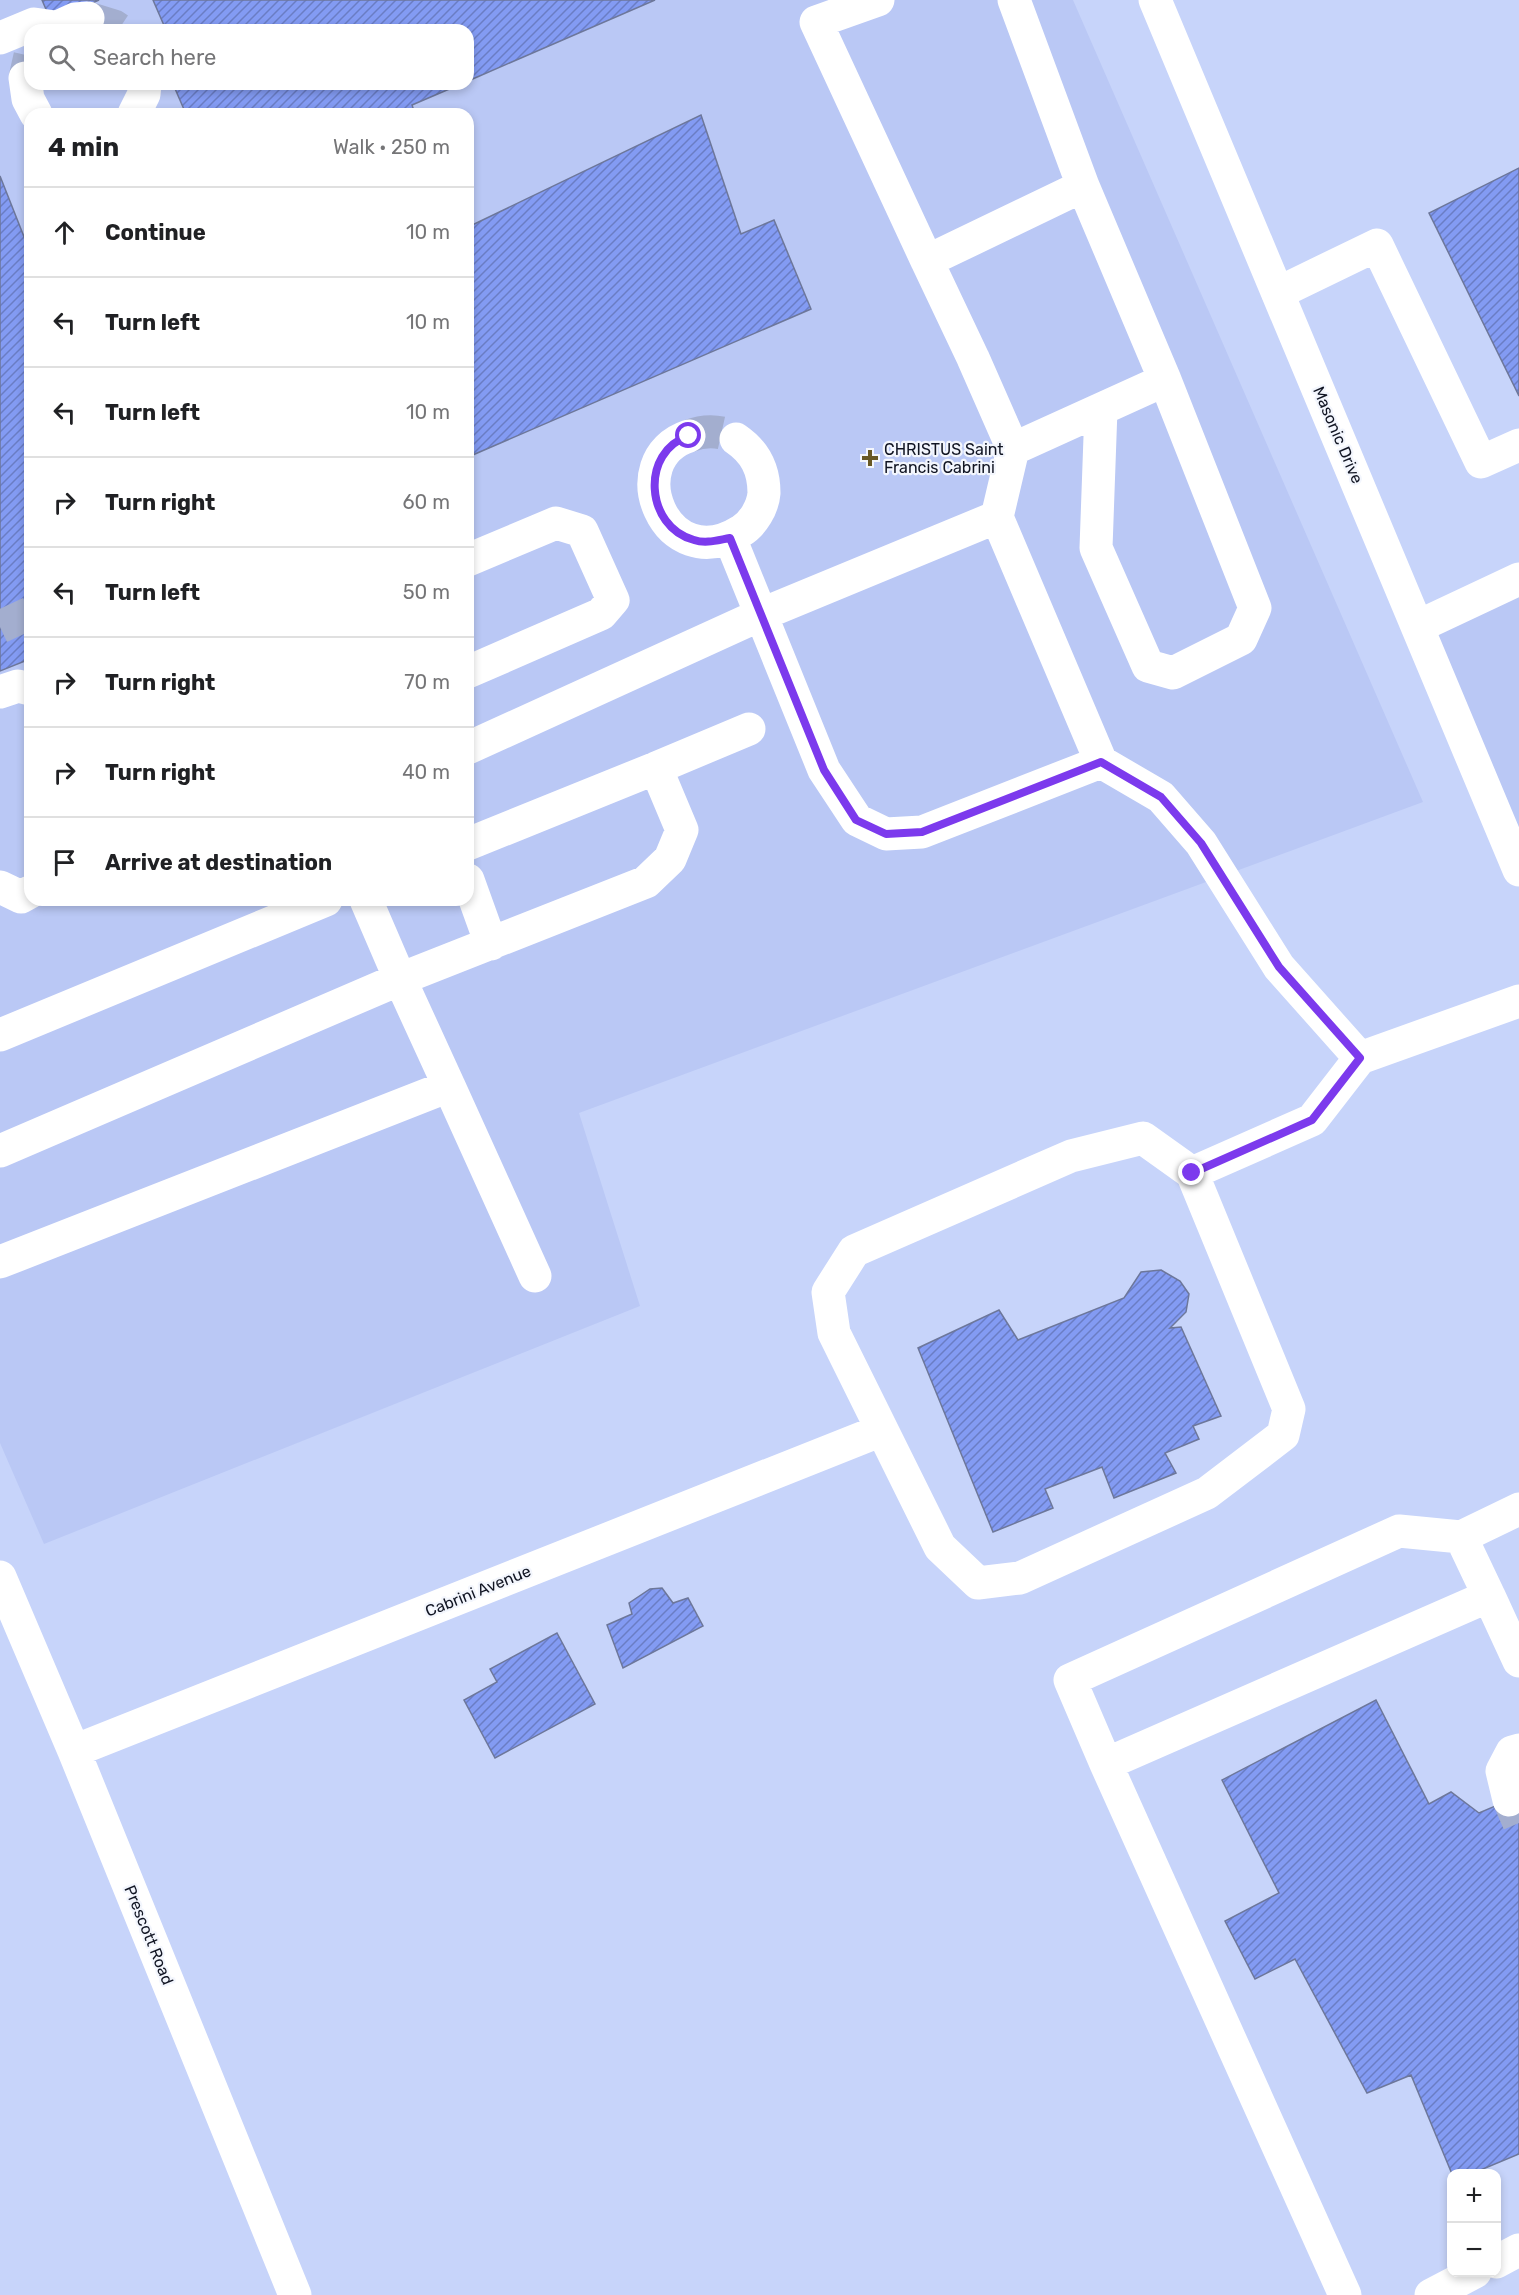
<!DOCTYPE html>
<meta charset="utf-8">
<style>
body{margin:0;font-family:Rubik,sans-serif;background:#f2f2f2;color:#202124}
.controls{position:absolute;right:18px;bottom:18px;display:grid;overflow:hidden;border-radius:12px;box-shadow:0 3px 9px #0003}
.controls button{width:54px;height:54px;display:grid;place-items:center;padding:0;border:0;border-bottom:2px solid #e0e0e0;background:#fff;color:#202124;font:30px sans-serif}
.stop{position:absolute;width:18px;height:18px;margin:-14px;border:4px solid #7c3aed;border-radius:50%;background:#fff}
.stop.end{background:#7c3aed;border-color:#fff;box-shadow:0 2px 6px #0008}
.list{margin:0;padding:0;list-style:none}
h2{display:flex;justify-content:space-between;align-items:center;height:78px;margin:0;padding:0 24px;font-size:26px}
h2 small{font-size:20px;font-weight:400;color:#757577}
.list li{display:grid;grid-template-columns:39px 1fr auto;gap:18px;align-items:center;box-sizing:border-box;height:90px;padding:0 24px;border-top:2px solid #e0e0e0}
.list b{display:block;font-size:22px;white-space:nowrap}
.list em{font-size:20px;font-style:normal;color:#757577}
.icon{flex:none;width:33px;height:33px;fill:none;stroke:currentColor;stroke-width:2;stroke-linecap:round;stroke-linejoin:round}
.map{position:relative;flex:none;width:1519px;height:2295px;overflow:hidden}
.search{position:absolute;background:#fff;box-shadow:0 3px 9px #0003;left:24px;top:24px;width:450px;height:66px;display:flex;align-items:center;gap:15px;box-sizing:border-box;padding:0 21px;border-radius:18px;color:#757577;font-size:22px}
.panel{position:absolute;background:#fff;box-shadow:0 3px 9px #0003;left:24px;top:108px;width:450px;height:798px;border-radius:18px}
.map>svg:first-child{display:block}
</style>
<div class="map">
<svg width="1519" height="2295" viewBox="0 0 1519 2295">
<defs>
<pattern id="building-hatch" width="6" height="6" patternUnits="userSpaceOnUse" patternTransform="scale(1.5)"><rect width="6" height="6" fill="#839bf3"/><path d="M-1 1l2-2M0 6l6-6M5 7l2-2" fill="none" stroke="#6a7dc4"/></pattern>
</defs>
<rect width="100%" height="100%" fill="#c7d4fa"/>
<path fill="#bac8f5" fill-rule="evenodd" d="M0,0H1073L1423,802L579,1113L640,1306L44,1544L0,1443ZM30,30H468V84H30ZM30,114H468V900H30Z
M1519,579V870L1419,626Z"/>
<path fill="url(#building-hatch)" stroke="#6d779a" stroke-width="1.5" d="M42,0H99L51,21Z
M153,0H655L468,81V30H166Z
M173,84H461L412,105L415,114H186Z
M701,115L741,234L774,220L811,309L468,457V227Z
M1519,168V396L1429,213Z
M0,176L30,252V659L0,671Z
M1161,1270L1180,1281L1189,1294L1186,1312L1170,1328L1181,1327L1221,1416L1193,1426L1199,1439L1165,1453L1176,1473L1114,1498L1102,1467L1045,1489L1053,1508L993,1532L918,1348L999,1310L1018,1340L1124,1298L1141,1272Z
M662,1588L673,1603L688,1598L703,1626L623,1668L607,1625L632,1614L629,1603L650,1589Z
M557,1633L595,1704L495,1758L464,1700L497,1682L490,1669Z
M1376,1700L1429,1804L1451,1792L1479,1813L1519,1796V2154L1471,2174H1452L1411,2075L1367,2093L1295,1959L1255,1979L1225,1921L1279,1893L1222,1780Z"/>
<g fill="none" stroke-linecap="round" stroke-linejoin="round">
<path stroke="#a3aecf" stroke-width="33" stroke-dasharray="33 16" stroke-linecap="butt" d="M88,18L114,26L120,30
M25,78L30,56
M689,436C705,430 722,430 736,439
M0,627L30,613
M1509,1800L1519,1823"/>
<path stroke="#fff" stroke-width="33" d="M878,0L816,22L927,261
M1014,0L1083,186
M51,30L75,19L88,18
M0,38L34,24L55,27
M25,78L28,99L36,114
M134,114L144,94L145,84
M1278,293L1377,245L1481,462L1519,445
M689,436C618,459 665,579 741,531C753,524 763,507 764,493C764,469 755,452 736,439
M1013,449L973,358L927,261L1083,186L1165,380
M997,517L1013,449L1165,380L1255,608L1241,639L1173,673L1148,666L1096,548L1101,409
M468,560L556,523L582,531L613,600L601,614L468,672
M1419,626L1519,579
M0,692L18,686L30,689
M468,748L760,615L997,517L1101,762L922,832L886,834L857,820L824,770L730,538
M1101,762L1161,797L1201,843L1279,967L1360,1058L1519,1001
M468,844L656,768
M468,880L491,944
M0,887L21,897L30,892
M366,900L400,979L646,882L670,859L682,830L656,768L749,729
M0,1035L326,900
M0,1151L400,979L449,1086
M1192,1173L1289,1409L1283,1435L1207,1493L1020,1578L978,1583L940,1547L834,1333L828,1292L854,1251L1071,1156L1143,1138L1192,1173L1312,1120L1360,1058
M0,1262L449,1086L535,1276
M0,1577L74,1751L295,2295
M1489,1596L1461,1537L1519,1509
M74,1751L882,1430
M1106,1764L1070,1680L1399,1531L1461,1537
M1509,1800L1502,1771L1512,1752L1519,1750
M1496,2262L1519,2250
M1345,2295L1106,1764L1489,1596L1519,1661
M1431,2295L1475,2272"/>
<path stroke="#fff" stroke-width="33" d="M1155,0L1519,870"/>
</g>
<g fill="none" stroke-linecap="round" stroke-linejoin="round">
<path stroke="#7c3aed" stroke-width="8" d="M689,436C640,451 645,527 694,540C706,544 718,540 730,538L824,770L856,820L886,834L922,832L1101,762L1161,797L1201,843L1279,967L1360,1058L1312,1120L1192,1173"/>
</g>
<path fill="#685825" stroke="#f3f6fd" stroke-width="2" d="M867 449h6v6h6v6h-6v6h-6v-6h-6v-6h6z"/>
<g text-anchor="middle" dominant-baseline="central" stroke-width="4.5" stroke-linejoin="round" paint-order="stroke">
<g font-size="16" fill="#111523" stroke="#f3f6fd">
<text transform="translate(1338 435) rotate(67)">Masonic Drive</text>
<text transform="translate(478 1591) rotate(-22)">Cabrini Avenue</text>
<text transform="translate(149 1935) rotate(68)">Prescott Road</text>
</g>
<g font-size="16" fill="#111523" stroke="#f3f6fd" text-anchor="start">
<text x="884" y="449">CHRISTUS Saint<tspan x="884" dy="18">Francis Cabrini</tspan></text>
</g>
</g>
</svg>
<div class="controls">
<button>+</button>
<button>−</button>
</div>
<div class="stop" style="left:689px;top:436px"></div>
<div class="stop end" style="left:1192px;top:1173px"></div>
<div class="search"><svg class="icon" aria-label="search" viewBox="0 0 24 24"><circle cx="10" cy="10" r="6"/><path d="M15 15l6 6"/></svg>Search here</div>
<section class="panel">
<h2>4 min<small>Walk · 250 m</small></h2>
<ul class="list">
<li><svg class="icon" aria-label="ahead" viewBox="0 0 24 24"><path d="M12 20V5M6 11l6-6 6 6"/></svg><div><b>Continue</b></div><em>10 m</em></li>
<li><svg class="icon" aria-label="left" viewBox="0 0 24 24"><path d="M17 20v-9H6M10 6l-5 5 5 5"/></svg><div><b>Turn left</b></div><em>10 m</em></li>
<li><svg class="icon" aria-label="left" viewBox="0 0 24 24"><path d="M17 20v-9H6M10 6l-5 5 5 5"/></svg><div><b>Turn left</b></div><em>10 m</em></li>
<li><svg class="icon" aria-label="right" viewBox="0 0 24 24"><path d="M7 20v-9h11M14 6l5 5-5 5"/></svg><div><b>Turn right</b></div><em>60 m</em></li>
<li><svg class="icon" aria-label="left" viewBox="0 0 24 24"><path d="M17 20v-9H6M10 6l-5 5 5 5"/></svg><div><b>Turn left</b></div><em>50 m</em></li>
<li><svg class="icon" aria-label="right" viewBox="0 0 24 24"><path d="M7 20v-9h11M14 6l5 5-5 5"/></svg><div><b>Turn right</b></div><em>70 m</em></li>
<li><svg class="icon" aria-label="right" viewBox="0 0 24 24"><path d="M7 20v-9h11M14 6l5 5-5 5"/></svg><div><b>Turn right</b></div><em>40 m</em></li>
<li><svg class="icon" aria-label="arrive" viewBox="0 0 24 24"><path d="M6 21V4h12l-3 4 3 4H6"/></svg><div><b>Arrive at destination</b></div></li>
</ul>
</section>
</div>
